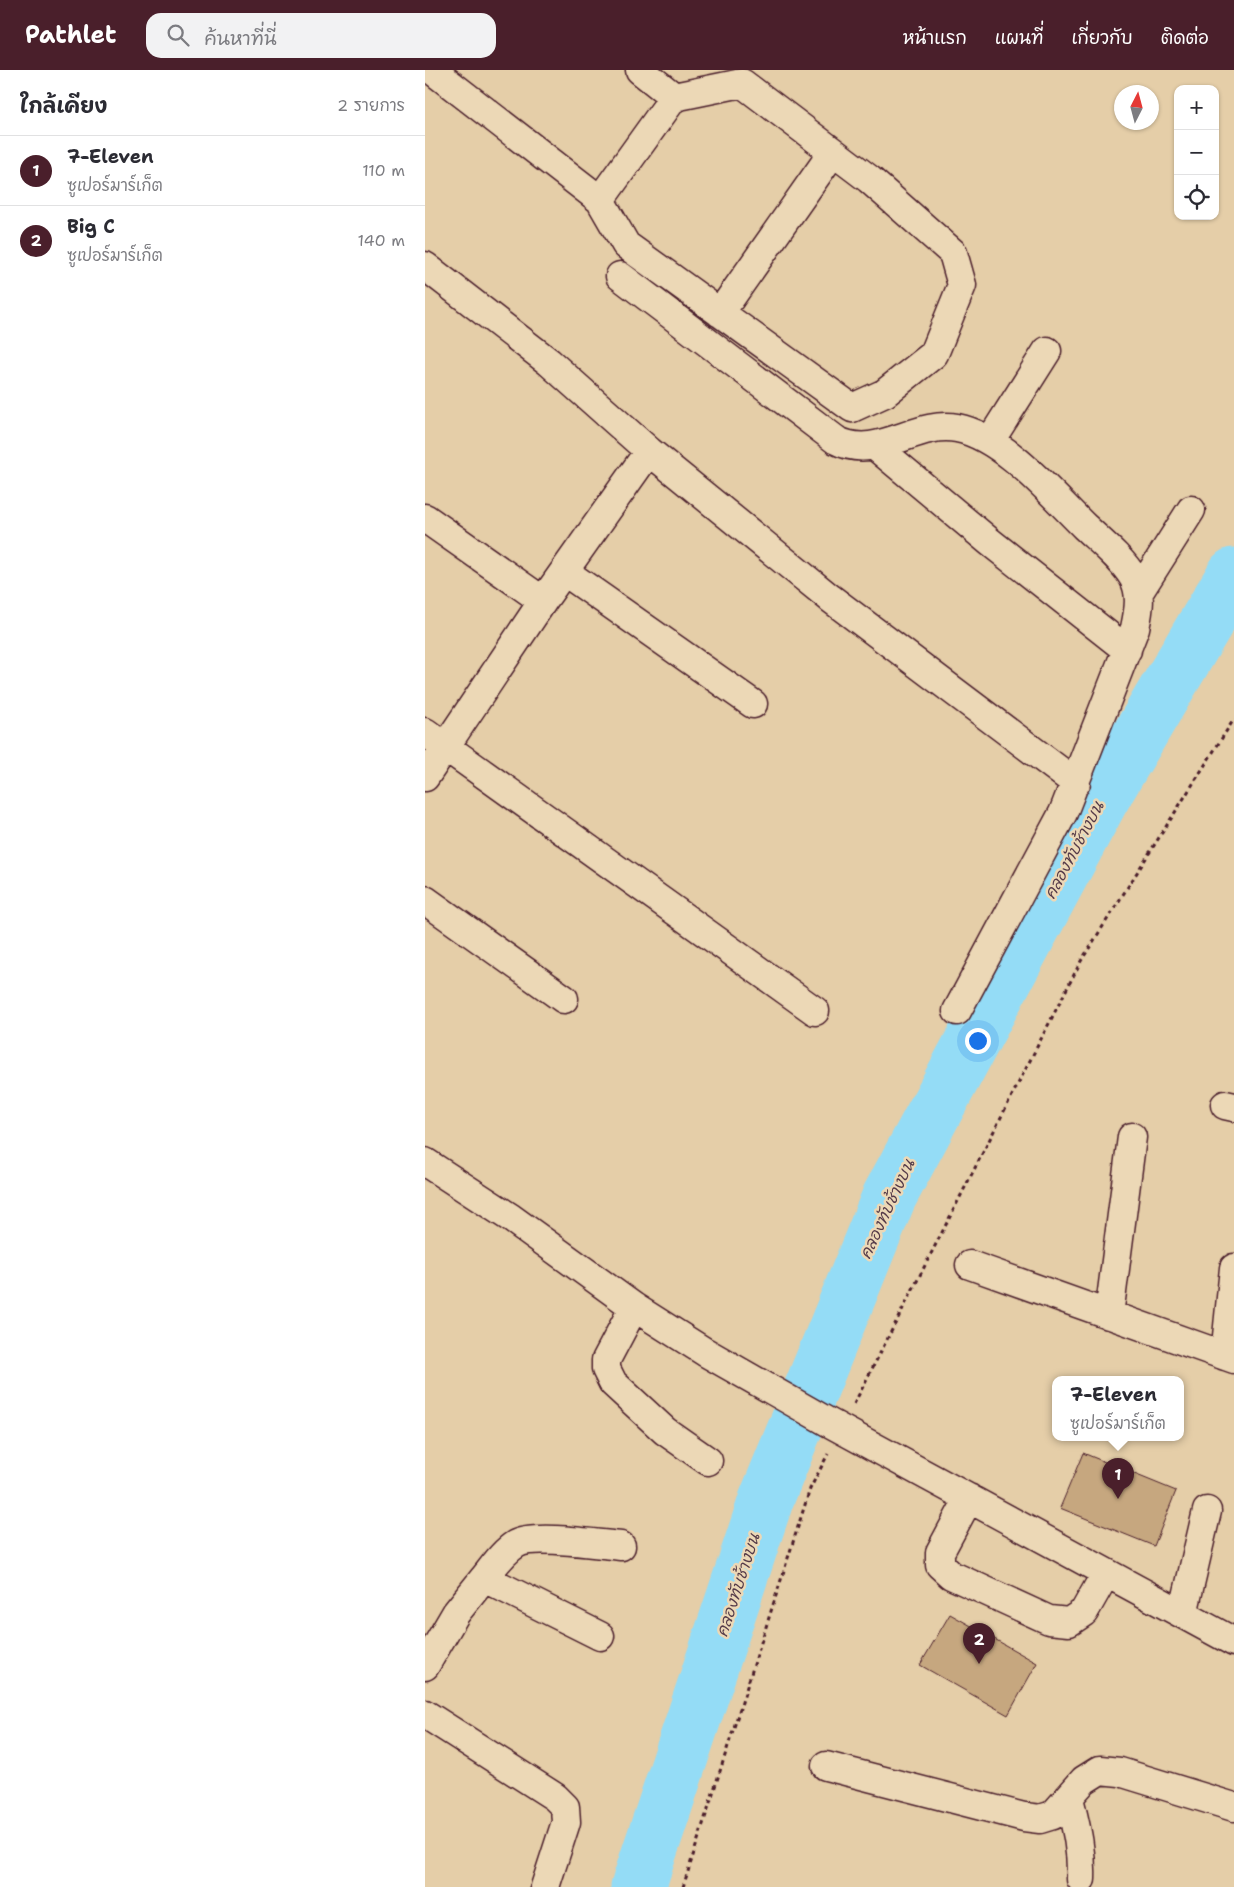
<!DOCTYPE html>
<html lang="th">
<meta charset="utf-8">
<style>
body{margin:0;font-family:"Shantell Sans","Playpen Sans Thai",sans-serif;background:#f2f2f3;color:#2b2b33}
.controls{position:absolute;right:15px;top:15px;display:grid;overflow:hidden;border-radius:10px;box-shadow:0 1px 4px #0004}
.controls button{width:45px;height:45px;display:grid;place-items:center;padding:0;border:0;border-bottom:1px solid #e1e1e2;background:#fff;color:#2b2b33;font:25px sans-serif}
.compass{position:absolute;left:689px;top:15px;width:45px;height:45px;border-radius:50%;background:#fff;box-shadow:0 1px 4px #0004;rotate:6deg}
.you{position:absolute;left:552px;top:970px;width:18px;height:18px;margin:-12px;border:4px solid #fff;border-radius:50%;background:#1a73e8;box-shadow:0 0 0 8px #1a73e833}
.badge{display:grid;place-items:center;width:32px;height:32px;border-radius:50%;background:#4a1f2b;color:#fff;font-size:16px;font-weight:700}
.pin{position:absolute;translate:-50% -41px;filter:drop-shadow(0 1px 2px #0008)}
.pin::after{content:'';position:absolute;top:26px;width:18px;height:15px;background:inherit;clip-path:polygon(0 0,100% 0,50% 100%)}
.popup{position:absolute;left:627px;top:1306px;width:132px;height:65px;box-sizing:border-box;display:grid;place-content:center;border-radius:10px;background:#fff;filter:drop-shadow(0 1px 4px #0005);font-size:16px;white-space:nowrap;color:#7c7c81}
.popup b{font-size:19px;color:#2b2b33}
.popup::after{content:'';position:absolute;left:50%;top:100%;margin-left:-10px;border:10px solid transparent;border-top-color:#fff}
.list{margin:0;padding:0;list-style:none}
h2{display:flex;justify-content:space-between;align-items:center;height:65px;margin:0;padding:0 20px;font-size:21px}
h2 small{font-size:16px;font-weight:400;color:#7c7c81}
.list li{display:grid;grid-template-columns:32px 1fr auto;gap:15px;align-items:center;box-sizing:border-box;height:70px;padding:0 20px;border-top:1px solid #e1e1e2}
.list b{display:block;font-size:19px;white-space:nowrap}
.list p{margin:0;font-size:16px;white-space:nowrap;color:#7c7c81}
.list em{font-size:16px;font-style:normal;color:#7c7c81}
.icon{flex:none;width:28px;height:28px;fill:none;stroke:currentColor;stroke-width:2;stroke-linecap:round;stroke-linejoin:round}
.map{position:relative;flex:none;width:809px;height:1817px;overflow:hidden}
header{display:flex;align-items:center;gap:30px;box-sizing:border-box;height:70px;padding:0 25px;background:#4a1f2b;color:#fff}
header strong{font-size:24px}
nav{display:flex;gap:28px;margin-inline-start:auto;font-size:18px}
.search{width:350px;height:45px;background:#f2f2f3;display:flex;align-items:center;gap:12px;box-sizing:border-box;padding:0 18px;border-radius:15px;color:#7c7c81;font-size:19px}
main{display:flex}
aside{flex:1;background:#fff}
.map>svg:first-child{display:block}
</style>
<header>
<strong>Pathlet</strong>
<div class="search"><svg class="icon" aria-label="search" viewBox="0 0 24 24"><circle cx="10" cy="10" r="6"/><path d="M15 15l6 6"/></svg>ค้นหาที่นี่</div>
<nav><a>หน้าแรก</a><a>แผนที่</a><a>เกี่ยวกับ</a><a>ติดต่อ</a></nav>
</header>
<main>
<aside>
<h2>ใกล้เคียง<small>2 รายการ</small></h2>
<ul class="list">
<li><span class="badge">1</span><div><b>7-Eleven</b><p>ซูเปอร์มาร์เก็ต</p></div><em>110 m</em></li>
<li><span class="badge">2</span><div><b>Big C</b><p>ซูเปอร์มาร์เก็ต</p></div><em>140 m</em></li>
</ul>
</aside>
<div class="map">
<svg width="809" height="1817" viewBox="0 0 809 1817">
<rect width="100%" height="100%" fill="#e5cea8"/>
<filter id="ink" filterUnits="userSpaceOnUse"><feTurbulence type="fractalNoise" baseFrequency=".02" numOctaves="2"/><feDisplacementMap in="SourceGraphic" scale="10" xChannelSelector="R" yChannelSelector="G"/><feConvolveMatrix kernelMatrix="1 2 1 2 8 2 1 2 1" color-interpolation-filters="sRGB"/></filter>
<g filter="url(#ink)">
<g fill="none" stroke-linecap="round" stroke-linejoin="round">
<path stroke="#94dcf6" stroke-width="55" d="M213,1817L341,1430L464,1127L676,730L809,505"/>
</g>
<path fill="#c6a77f" stroke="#4a1f2b" d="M658,1383L751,1421L729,1476L635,1438Z
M525,1544L612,1593L583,1645L495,1595Z"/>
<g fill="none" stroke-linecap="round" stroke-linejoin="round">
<defs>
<path id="minor" d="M7,0L175,130L201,175L427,338L460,323L509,284L537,215L528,183L444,109L317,13L249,27L175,130
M215,0L249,27
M0,196L124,292L224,381L405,528L651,713
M195,206L411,370C452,392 491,350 532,358C579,367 627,425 660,457C676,472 696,488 708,507C717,523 714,540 710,558L638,743L532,941
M295,243L408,82
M565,371L622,281
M450,376L565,472L702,580
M0,448L118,531
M140,502L328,634
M714,522L766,440
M0,662L390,941
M0,707L118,531L224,381
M0,830L139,929
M800,1035L809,1037
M0,1092L86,1148L209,1237L280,1282L403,1352L809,1572
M545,1195L809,1289
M209,1237L181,1290V1299L188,1313L240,1361L283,1391
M684,1245L707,1067
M800,1286L809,1198
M544,1428L515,1482V1495L526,1505L624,1550L644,1552L659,1542L681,1503
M59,1508C68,1497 78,1482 91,1474C108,1464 174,1474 196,1476
M758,1544L782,1441
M0,1596L31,1543L59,1508L175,1566
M0,1644L130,1727L140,1737L141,1752L120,1817
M401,1696L599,1747L615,1749L628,1745L659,1710L675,1700L695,1702L809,1737
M644,1728C651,1757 657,1779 656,1809"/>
</defs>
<use href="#minor" stroke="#4a1f2b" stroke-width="31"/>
<path stroke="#4a1f2b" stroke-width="3" stroke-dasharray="4 4" stroke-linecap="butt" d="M429,1334L656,891L809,649
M258,1817L385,1419L403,1384"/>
<use href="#minor" stroke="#ecd8b6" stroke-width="28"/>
</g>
</g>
<g text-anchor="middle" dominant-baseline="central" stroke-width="5" stroke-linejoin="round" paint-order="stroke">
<g font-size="16" font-style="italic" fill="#553b49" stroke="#ecd8b6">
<text transform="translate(649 780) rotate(-62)">คลองทับช้างบน</text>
<text transform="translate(462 1139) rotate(-65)">คลองทับช้างบน</text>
<text transform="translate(313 1515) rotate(-72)">คลองทับช้างบน</text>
</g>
</g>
</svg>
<div class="controls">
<button>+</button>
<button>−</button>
<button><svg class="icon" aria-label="locate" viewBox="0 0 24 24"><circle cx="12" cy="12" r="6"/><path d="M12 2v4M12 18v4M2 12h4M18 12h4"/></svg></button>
</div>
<svg class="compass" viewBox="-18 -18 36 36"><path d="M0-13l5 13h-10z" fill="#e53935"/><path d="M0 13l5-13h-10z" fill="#7c7c81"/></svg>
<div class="you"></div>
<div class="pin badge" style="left:693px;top:1429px">1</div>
<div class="popup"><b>7-Eleven</b>ซูเปอร์มาร์เก็ต</div>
<div class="pin badge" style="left:554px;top:1594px">2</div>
</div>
</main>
